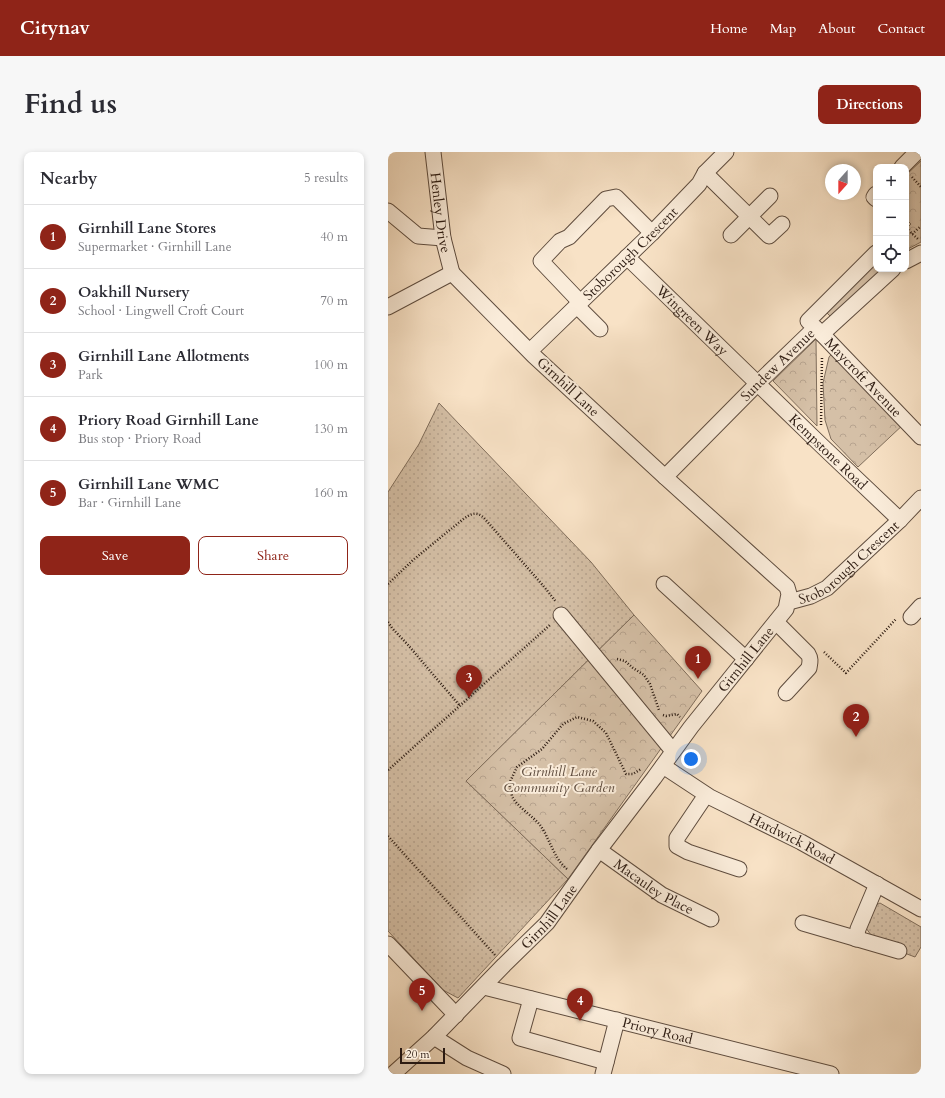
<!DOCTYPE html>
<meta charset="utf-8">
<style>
body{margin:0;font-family:Cardo,serif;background:#f7f7f7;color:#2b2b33}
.controls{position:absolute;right:12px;top:12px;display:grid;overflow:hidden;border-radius:8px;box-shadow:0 2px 6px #0003}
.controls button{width:36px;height:36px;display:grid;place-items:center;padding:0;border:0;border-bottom:1px solid #e1e1e2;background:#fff;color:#2b2b33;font:20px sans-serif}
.compass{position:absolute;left:437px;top:12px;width:36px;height:36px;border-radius:50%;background:#fff;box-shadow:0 2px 6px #0003;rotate:201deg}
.scale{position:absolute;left:12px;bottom:10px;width:45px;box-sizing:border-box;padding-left:4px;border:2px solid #2c1b12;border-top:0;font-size:11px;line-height:14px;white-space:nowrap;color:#2c1b12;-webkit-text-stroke:3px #faecda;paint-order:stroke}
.you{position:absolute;left:303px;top:607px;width:14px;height:14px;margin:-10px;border:3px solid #fff;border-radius:50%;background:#1a73e8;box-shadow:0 0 0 6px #1a73e833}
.badge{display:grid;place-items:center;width:26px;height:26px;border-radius:50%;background:#8f2418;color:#fff;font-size:13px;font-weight:700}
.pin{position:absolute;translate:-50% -33px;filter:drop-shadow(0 1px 2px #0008)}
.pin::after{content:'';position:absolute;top:21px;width:14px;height:12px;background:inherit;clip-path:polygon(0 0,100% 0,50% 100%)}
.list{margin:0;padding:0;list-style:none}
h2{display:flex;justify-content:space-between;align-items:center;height:52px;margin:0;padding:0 16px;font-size:17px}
h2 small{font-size:13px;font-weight:400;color:#7c7c81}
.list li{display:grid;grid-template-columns:26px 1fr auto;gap:12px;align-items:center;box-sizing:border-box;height:64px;padding:0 16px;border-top:1px solid #e1e1e2}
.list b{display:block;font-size:15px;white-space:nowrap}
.list p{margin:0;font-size:13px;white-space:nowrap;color:#7c7c81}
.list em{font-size:13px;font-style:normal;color:#7c7c81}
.actions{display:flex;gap:8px;padding:12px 16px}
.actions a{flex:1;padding:9px 0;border:1px solid #8f2418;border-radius:8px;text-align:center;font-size:14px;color:#8f2418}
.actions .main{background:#8f2418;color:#fff}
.icon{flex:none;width:22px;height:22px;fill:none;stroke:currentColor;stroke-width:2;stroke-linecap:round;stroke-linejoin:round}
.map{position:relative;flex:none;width:533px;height:922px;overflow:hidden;border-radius:8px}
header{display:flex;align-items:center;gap:24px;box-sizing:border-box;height:56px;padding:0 20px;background:#8f2418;color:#fff}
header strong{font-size:19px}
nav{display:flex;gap:22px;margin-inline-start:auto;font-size:14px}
.intro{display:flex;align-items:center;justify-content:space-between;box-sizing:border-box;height:96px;padding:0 24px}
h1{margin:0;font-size:28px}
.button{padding:10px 18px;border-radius:8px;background:#8f2418;color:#fff;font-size:14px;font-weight:700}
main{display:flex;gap:24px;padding:0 24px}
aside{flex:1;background:#fff;border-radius:8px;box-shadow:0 2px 6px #0003}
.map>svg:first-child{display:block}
</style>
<header>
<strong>Citynav</strong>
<nav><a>Home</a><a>Map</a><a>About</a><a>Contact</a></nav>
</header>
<div class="intro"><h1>Find us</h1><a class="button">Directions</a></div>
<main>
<aside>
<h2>Nearby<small>5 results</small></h2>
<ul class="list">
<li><span class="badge">1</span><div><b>Girnhill Lane Stores</b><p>Supermarket · Girnhill Lane</p></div><em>40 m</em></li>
<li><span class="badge">2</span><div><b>Oakhill Nursery</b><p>School · Lingwell Croft Court</p></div><em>70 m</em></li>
<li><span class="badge">3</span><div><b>Girnhill Lane Allotments</b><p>Park</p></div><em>100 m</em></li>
<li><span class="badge">4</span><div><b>Priory Road Girnhill Lane</b><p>Bus stop · Priory Road</p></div><em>130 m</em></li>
<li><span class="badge">5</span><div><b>Girnhill Lane WMC</b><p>Bar · Girnhill Lane</p></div><em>160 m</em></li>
</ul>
<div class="actions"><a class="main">Save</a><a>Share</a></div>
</aside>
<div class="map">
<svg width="533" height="922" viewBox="0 0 533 922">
<defs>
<pattern id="grass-dots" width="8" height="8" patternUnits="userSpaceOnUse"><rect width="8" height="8" fill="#d5c0a7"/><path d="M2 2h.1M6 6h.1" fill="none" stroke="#b7a48f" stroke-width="1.8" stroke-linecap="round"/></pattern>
<pattern id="park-crowns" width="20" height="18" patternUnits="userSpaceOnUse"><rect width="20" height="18" fill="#d5c0a7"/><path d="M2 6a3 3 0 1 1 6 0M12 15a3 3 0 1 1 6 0" fill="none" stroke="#b7a48f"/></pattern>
</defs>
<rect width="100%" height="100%" fill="#f8e2c6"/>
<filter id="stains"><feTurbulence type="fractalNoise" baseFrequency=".005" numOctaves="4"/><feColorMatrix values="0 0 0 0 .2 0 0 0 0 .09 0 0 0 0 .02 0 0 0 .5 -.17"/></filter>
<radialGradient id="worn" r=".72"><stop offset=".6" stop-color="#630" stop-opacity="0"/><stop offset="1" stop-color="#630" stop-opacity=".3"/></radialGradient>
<path fill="url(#grass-dots)" stroke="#806e5c" d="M51,251L203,410L246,463L78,629L180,727L70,846L55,838L0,779V340L31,292Z
M492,751L533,775V795L527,805L511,799L483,783L478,776L486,754Z"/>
<path fill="url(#park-crowns)" stroke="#806e5c" d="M533,9V90L518,98V77L523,72L518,67V38L519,37L518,36V23Z
M488,107V117H497L445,167L436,158Z
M428,187L429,274L385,229Z
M448,197L518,270L470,315L443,287L437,268L435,231L441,205Z
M246,463L314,539L180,727L78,629Z"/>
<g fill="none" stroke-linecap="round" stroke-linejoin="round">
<defs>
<g id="minor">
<path id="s1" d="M45,0L55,86L64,121"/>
<path d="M514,15L529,0"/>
<path d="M317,21L381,84L394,72"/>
<path d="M488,42L486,45L488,47"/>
<path d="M0,59L30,84L55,86"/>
<path d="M343,83L382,44"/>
<path d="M488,101L420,169L434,182L505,117"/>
<path id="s2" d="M239,105L433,293L512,368"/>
<path d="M518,109L533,101"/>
<path d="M192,150L153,109L172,89L181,85L218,47L228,45L264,81"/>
<path d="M189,154L212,177"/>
<path d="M0,155L64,121"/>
<path id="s3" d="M434,182L533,285"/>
<path id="s4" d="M142,199L264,81L311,32L317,21L338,0"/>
<path id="s5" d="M277,325L370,231L427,176"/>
<path d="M276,432L358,507"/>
<path id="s6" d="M401,450L423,444L439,436L512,368L533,346"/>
<path d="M173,463L285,599"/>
<path d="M523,465L533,454"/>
<path d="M388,470L420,502C423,507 422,510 421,516L398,541"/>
<path id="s7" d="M275,614L322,645L413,690L533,757"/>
<path d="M318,643L289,686V694L300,700L351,717"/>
<path id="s8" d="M211,698L274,743L323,767"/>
<path d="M415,771L511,799"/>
<path d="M468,787L470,777L489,732"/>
<path d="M0,792L68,863"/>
<path id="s9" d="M96,835L443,922"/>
<path d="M143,847L132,886L218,910"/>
<path d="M46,885L79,906L115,922"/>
<path id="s10" d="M5,922L46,885L116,813L159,771L211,698L266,626L303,575L398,457L401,442L399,435L277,325L146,204L64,121"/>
<path d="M215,922L229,868"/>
</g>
</defs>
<use href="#minor" stroke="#5f4d3f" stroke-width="17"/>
<path stroke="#2c1b12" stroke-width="2.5" stroke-dasharray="1 2" stroke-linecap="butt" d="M524,25L533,35
M518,76L530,87
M524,82L533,74
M433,273L434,204
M0,432L25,408L74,368C82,362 89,358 97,367L158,437L168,450
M0,470L4,476L20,493L72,554
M436,500L458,521L508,467
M229,507L237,509L245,516L256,523L262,532L271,558
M275,563L278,564L289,562L292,565
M0,618L163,472
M0,684L107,803
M179,717C166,707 162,687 152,673C145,664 128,654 124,644C123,640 122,636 121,632L129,615L154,597L175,572L189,565L205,569L218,581L238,622H245L253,617"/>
<use href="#minor" stroke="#faecda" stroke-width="15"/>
</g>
<g text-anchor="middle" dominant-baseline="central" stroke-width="4" stroke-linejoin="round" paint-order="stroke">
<g font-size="14" fill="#2c1b12" stroke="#faecda">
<text stroke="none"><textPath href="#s1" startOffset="61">Henley Drive</textPath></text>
<text stroke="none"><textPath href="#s4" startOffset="140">Stoborough Crescent</textPath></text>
<text stroke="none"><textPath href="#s2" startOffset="91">Wingreen Way</textPath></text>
<text stroke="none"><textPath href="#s5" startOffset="159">Sundew Avenue</textPath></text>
<text stroke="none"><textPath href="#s3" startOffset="60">Maycroft Avenue</textPath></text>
<text transform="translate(180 235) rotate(43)">Girnhill Lane</text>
<text stroke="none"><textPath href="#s2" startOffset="280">Kempstone Road</textPath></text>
<text stroke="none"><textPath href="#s6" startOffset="73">Stoborough Crescent</textPath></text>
<text stroke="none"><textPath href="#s10" startOffset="546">Girnhill Lane</textPath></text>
<text stroke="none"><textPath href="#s7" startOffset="148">Hardwick Road</textPath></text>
<text stroke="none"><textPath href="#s8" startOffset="66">Macauley Place</textPath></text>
<text stroke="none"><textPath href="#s10" startOffset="222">Girnhill Lane</textPath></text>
<text stroke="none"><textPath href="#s9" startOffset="179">Priory Road</textPath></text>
</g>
<g font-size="14" font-style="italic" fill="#5f4d3f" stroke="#faecda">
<text x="171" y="619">Girnhill Lane<tspan x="171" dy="16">Community Garden</tspan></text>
</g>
</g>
<rect width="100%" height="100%" filter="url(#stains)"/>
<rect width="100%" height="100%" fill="url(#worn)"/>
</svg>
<div class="controls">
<button>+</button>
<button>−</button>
<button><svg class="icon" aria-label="locate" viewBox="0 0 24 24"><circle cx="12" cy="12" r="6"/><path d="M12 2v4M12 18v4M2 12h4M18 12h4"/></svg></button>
</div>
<svg class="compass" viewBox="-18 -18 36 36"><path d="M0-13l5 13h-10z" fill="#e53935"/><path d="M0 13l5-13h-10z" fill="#7c7c81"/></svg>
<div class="scale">20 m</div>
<div class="you"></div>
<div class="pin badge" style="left:310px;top:527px">1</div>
<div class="pin badge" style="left:468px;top:585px">2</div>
<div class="pin badge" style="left:81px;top:546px">3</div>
<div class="pin badge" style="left:192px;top:869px">4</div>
<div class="pin badge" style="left:34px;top:859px">5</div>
</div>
</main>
